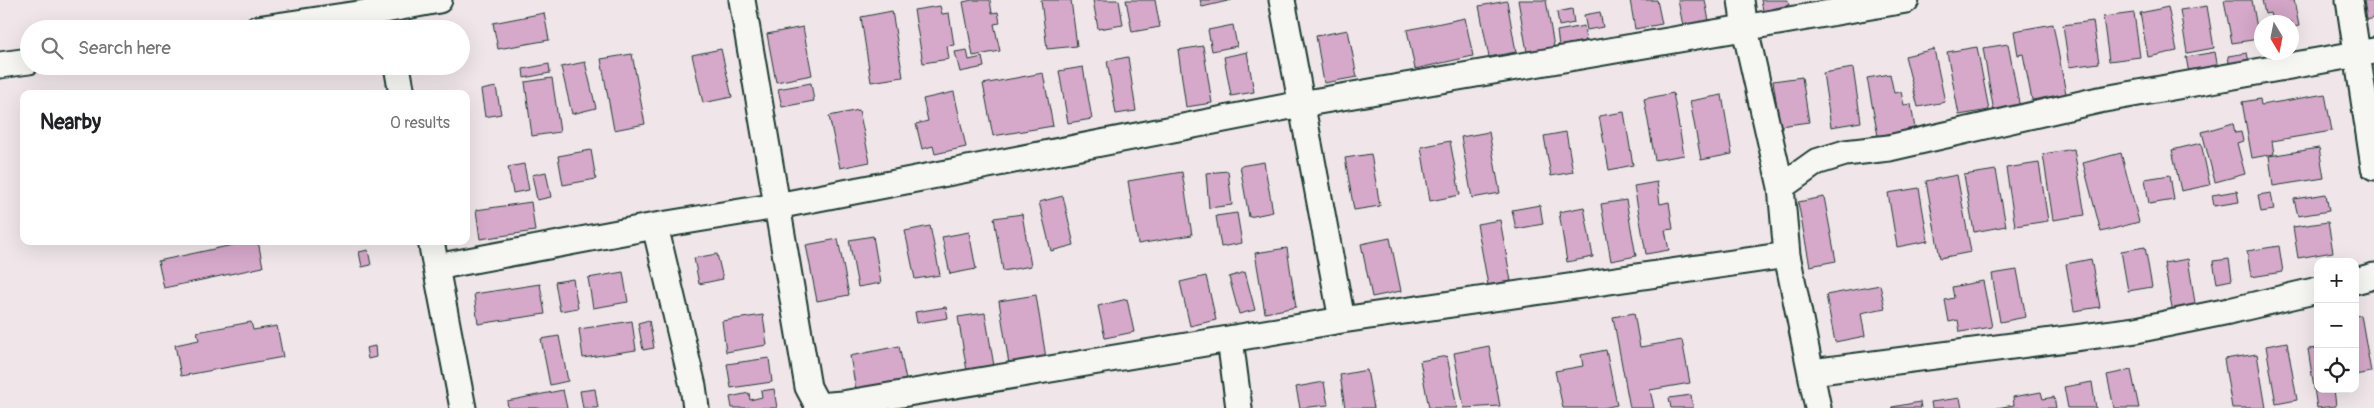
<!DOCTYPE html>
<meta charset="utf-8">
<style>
body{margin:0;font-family:Pangolin,sans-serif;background:#f2f2f2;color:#202124}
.controls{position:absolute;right:15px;bottom:15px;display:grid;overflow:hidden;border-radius:10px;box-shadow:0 5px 20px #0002}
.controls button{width:45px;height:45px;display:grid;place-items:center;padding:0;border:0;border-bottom:1px solid #e0e0e0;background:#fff;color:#202124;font:25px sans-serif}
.compass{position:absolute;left:2254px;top:15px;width:45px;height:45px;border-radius:50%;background:#fff;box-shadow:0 5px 20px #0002;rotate:170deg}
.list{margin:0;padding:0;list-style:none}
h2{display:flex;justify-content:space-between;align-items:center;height:65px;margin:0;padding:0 20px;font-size:21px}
h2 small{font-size:16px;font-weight:400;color:#757577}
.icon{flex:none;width:28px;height:28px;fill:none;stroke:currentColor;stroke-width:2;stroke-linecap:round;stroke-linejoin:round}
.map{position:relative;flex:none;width:2374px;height:408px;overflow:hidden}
.search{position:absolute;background:#fff;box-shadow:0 5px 20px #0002;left:20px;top:20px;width:450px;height:55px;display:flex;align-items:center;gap:12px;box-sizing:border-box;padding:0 18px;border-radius:28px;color:#757577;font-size:19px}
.panel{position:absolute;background:#fff;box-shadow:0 5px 20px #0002;left:20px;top:90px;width:450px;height:155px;border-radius:10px}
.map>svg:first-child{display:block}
</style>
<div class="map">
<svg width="2374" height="408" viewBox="0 0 2374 408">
<rect width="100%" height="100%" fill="#f0e6ea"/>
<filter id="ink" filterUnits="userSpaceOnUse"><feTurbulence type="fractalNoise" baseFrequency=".02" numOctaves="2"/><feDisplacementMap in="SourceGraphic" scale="10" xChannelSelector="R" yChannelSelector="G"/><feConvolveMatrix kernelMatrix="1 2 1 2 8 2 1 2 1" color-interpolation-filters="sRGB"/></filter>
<g filter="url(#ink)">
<path fill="#d6a8ca" stroke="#1f3d34" d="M972,0H990L992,13L998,12L1000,23L994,24L1000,51L973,56L963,2Z
M1041,0H1071L1077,46L1047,49Z
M1093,0H1119L1123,25L1098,29Z
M1126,0H1155L1160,27L1132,32Z
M1200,0H1232L1202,7Z
M1518,0H1546L1554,47L1527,52Z
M1630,0H1657L1662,24L1635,29Z
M1678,0H1705L1709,21L1683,26Z
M1761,0H1788L1789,5L1763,11Z
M2224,0H2252L2259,39L2232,43Z
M2262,0H2294L2299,26L2292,27V22H2272L2270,13L2265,14Z
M2364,0H2374V18L2367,20Z
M1507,1L1516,52L1489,57L1479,6Z
M940,6L942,14L949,13L954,45L947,46L949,59L923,63L914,10Z
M2207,6L2214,48L2187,53L2180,10Z
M2168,7L2177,51L2148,57L2140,13Z
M1572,9L1574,23L1559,26L1557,12Z
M892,11L903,77L871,82L861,17Z
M1600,12L1603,27L1587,30L1584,15Z
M544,13L549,40L498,49L493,23Z
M2134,13L2140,57L2109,61L2103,17Z
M1465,18L1473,56L1415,69L1407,30Z
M2093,21L2099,63L2069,67L2063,25Z
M2053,24L2066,94L2032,100L2023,54L2018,55L2014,31Z
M1233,25L1237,46L1212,51L1208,30Z
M1584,26L1586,41L1559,46L1557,31Z
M803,27L812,75L776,82L767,34Z
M1348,30L1357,77L1324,83L1316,36Z
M2008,44L2020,108L1994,112L1983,48Z
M1203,46L1212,103L1186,107L1178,50Z
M1977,47L1989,110L1959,115L1947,52Z
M721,49L732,97L703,103L692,55Z
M1934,49L1945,102L1918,107L1905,56Z
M967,50L969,60L982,57L984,67L960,72L955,52Z
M1247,52L1254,92L1231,96L1224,57Z
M2215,52L2219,74L2190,79L2186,57Z
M2247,53L2250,66L2230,69L2228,56Z
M632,54L645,124L614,130L601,59Z
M1128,57L1136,111L1116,114L1107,61Z
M585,62L596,108L572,114L561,67Z
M549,64L550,73L524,78L523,69Z
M1083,67L1092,119L1068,123L1059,71Z
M1853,68L1861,122L1831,127L1823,73Z
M1043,73L1053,126L993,136L983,84Z
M1890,74L1894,93L1901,92L1904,105L1911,104L1915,129L1878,136L1867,78Z
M1802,77L1809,122L1780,126L1773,81Z
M552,78L560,132L532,136L525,82Z
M811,83L814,101L782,107L778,89Z
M496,87L501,114L485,117L481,90Z
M954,92L966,147L935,154L933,146L922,149L916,124L928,121L923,99Z
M1673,93L1684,155L1655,160L1644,99Z
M2325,94L2332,131L2272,141L2274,154L2252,158L2242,102L2260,99L2261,105Z
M1722,95L1732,154L1701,160L1690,101Z
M859,110L870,162L840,168L829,116Z
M1624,112L1633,165L1609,170L1599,116Z
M2233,123L2235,133L2241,132L2243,141L2237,143L2245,174L2215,182L2202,132Z
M1489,132L1500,193L1472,198L1461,137Z
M1566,132L1573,172L1551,176L1544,136Z
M1450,141L1460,195L1430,201L1421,147Z
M2201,143L2210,185L2181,191L2172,150Z
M2319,148L2324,178L2273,186L2269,156Z
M2074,149L2085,215L2053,220L2043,154Z
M591,150L596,179L563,185L558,156Z
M2121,153L2139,222L2101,232L2083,163Z
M1371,154L1380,206L1354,210L1345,158Z
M1264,162L1273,212L1249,217L1240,166Z
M2039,163L2048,221L2015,226L2006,168Z
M524,164L529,190L513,193L508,167Z
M1996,170L2006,226L1974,232L1964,175Z
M1228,171L1232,205L1209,208L1206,173Z
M546,172L551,197L537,200L532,175Z
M1182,172L1192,235L1138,244L1128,181Z
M1957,175L1971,252L1940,258L1926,181Z
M2170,175L2174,200L2149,204L2145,179Z
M1657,182L1660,204L1669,202L1673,229L1665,230L1669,250L1646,254L1634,186Z
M1919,188L1928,241L1897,247L1888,193Z
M2237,191L2239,202L2214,206L2212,195Z
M2271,193L2274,210L2261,212L2258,195Z
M2326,194L2329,211L2298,216L2294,199Z
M1063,196L1074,245L1051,251L1039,202Z
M1824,197L1836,261L1810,266L1798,202Z
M1626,200L1636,256L1611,261L1601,204Z
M531,202L535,231L480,239L476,210Z
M1540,205L1543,224L1516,229L1512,210Z
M1584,207L1593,257L1567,262L1559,212Z
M1237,213L1242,243L1221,247L1216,216Z
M1022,214L1031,266L1003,271L994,218Z
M1500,220L1511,281L1488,285L1477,224Z
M2328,222L2333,252L2298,258L2293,227Z
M930,226L940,275L915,279L905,231Z
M969,232L976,269L950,274L942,237Z
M873,236L881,283L858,287L849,240Z
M1390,238L1401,291L1372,297L1361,244Z
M838,239L849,295L817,301L806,245Z
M251,241H258L263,267L164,288L158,261Z
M2279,246L2283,272L2251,277L2247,251Z
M2145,247L2152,287L2128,291L2121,251Z
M1287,248L1296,307L1265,313L1255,253Z
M368,250L371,265L362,267L359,252Z
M717,254L723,279L699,284L694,258Z
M2091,259L2100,307L2074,311L2066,264Z
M2188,259L2196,309L2173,313L2164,263Z
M2229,259L2232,280L2217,283L2213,261Z
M2017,270L2026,317L2000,322L1992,274Z
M623,272L628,302L593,308L588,278Z
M1245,272L1255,310L1239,314L1229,277Z
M1206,276L1216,320L1190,326L1180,282Z
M573,279L578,308L560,311L555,282Z
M1983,281L1992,327L1960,332L1958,320L1949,322L1945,300L1954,298L1952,287Z
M540,284L545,314L478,324L474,294Z
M1880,285L1885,308L1861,313L1865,336L1835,342L1826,295Z
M1036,295L1046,358L1009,364L999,301Z
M1127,299L1134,332L1105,338L1098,306Z
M946,307L948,318L917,323L915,312Z
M985,313L994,366L967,371L958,317Z
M1634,313L1640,347L1682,340L1690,383L1650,390L1654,408H1630L1613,317Z
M763,315L767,345L726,352L722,321Z
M2361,315L2371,372L2355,375V316Z
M649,320L654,348L643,350L638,323Z
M632,321L636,350L583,358L579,329Z
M251,322L253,330L277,326L283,357L181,376L175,345L199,340L197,332Z
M559,336L568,381L550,385L541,339Z
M2287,342L2297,400L2276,404L2266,346Z
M375,346L376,357L368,359L366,348Z
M899,346L906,380L856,390L850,356Z
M1489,346L1500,406L1464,408L1454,353Z
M2318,348V389H2334L2336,406L2317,408L2308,349Z
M1606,350L1617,405L1603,408H1563L1555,371L1583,366L1581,355Z
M2257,354L2266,408H2232L2224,359Z
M1447,356L1457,408H1429L1420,361Z
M769,358L772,382L731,388L727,364Z
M1367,370L1374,408H1345L1340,375Z
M2131,370L2139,408H2114L2107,375Z
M1324,382L1328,405L1300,408L1296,387Z
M2092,382L2096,408H2068L2064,387Z
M595,389L598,408H583L580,391Z
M774,389L777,408H732L730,397L749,393L750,400L762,397L761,391Z
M563,390L567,408H508L507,401Z
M2041,392L2043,399L2054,397L2056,408H1997L2014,405L2013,397Z
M1691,395L1693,408H1671L1669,398Z
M1960,398L1962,408H1932L1931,402Z
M1920,402L1921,408H1893L1892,407Z"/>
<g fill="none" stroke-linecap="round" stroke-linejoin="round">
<defs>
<path id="street" d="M742,0L808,387L818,406L842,404L1342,320L1787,255
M1282,0L1342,320
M1741,0L1745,29L1781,187L1787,255L1818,408
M2349,0L2374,167
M256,29L385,10L439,0
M0,65L29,61
M397,66L402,94
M1781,187L1816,162L1845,153L1889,148L2099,100L2374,51
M655,226L693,386L696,408
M431,241L463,408
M436,267L655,226L777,206L1301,104L1906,0
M2355,281L2374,276
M1230,339L1239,408
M1812,372L2136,330L2229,311L2318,290"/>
</defs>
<use href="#street" stroke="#1f3d34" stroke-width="29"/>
<use href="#street" stroke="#f6f6f2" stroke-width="25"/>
</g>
</g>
</svg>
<div class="controls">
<button>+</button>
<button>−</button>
<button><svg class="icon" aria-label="locate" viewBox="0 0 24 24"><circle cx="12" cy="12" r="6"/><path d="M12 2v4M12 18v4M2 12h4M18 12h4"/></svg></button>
</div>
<svg class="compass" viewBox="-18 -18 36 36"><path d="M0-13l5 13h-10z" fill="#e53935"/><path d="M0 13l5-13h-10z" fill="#757577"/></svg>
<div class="search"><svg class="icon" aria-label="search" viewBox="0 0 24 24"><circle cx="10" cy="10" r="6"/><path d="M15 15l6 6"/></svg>Search here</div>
<section class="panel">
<h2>Nearby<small>0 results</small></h2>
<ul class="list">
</ul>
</section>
</div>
